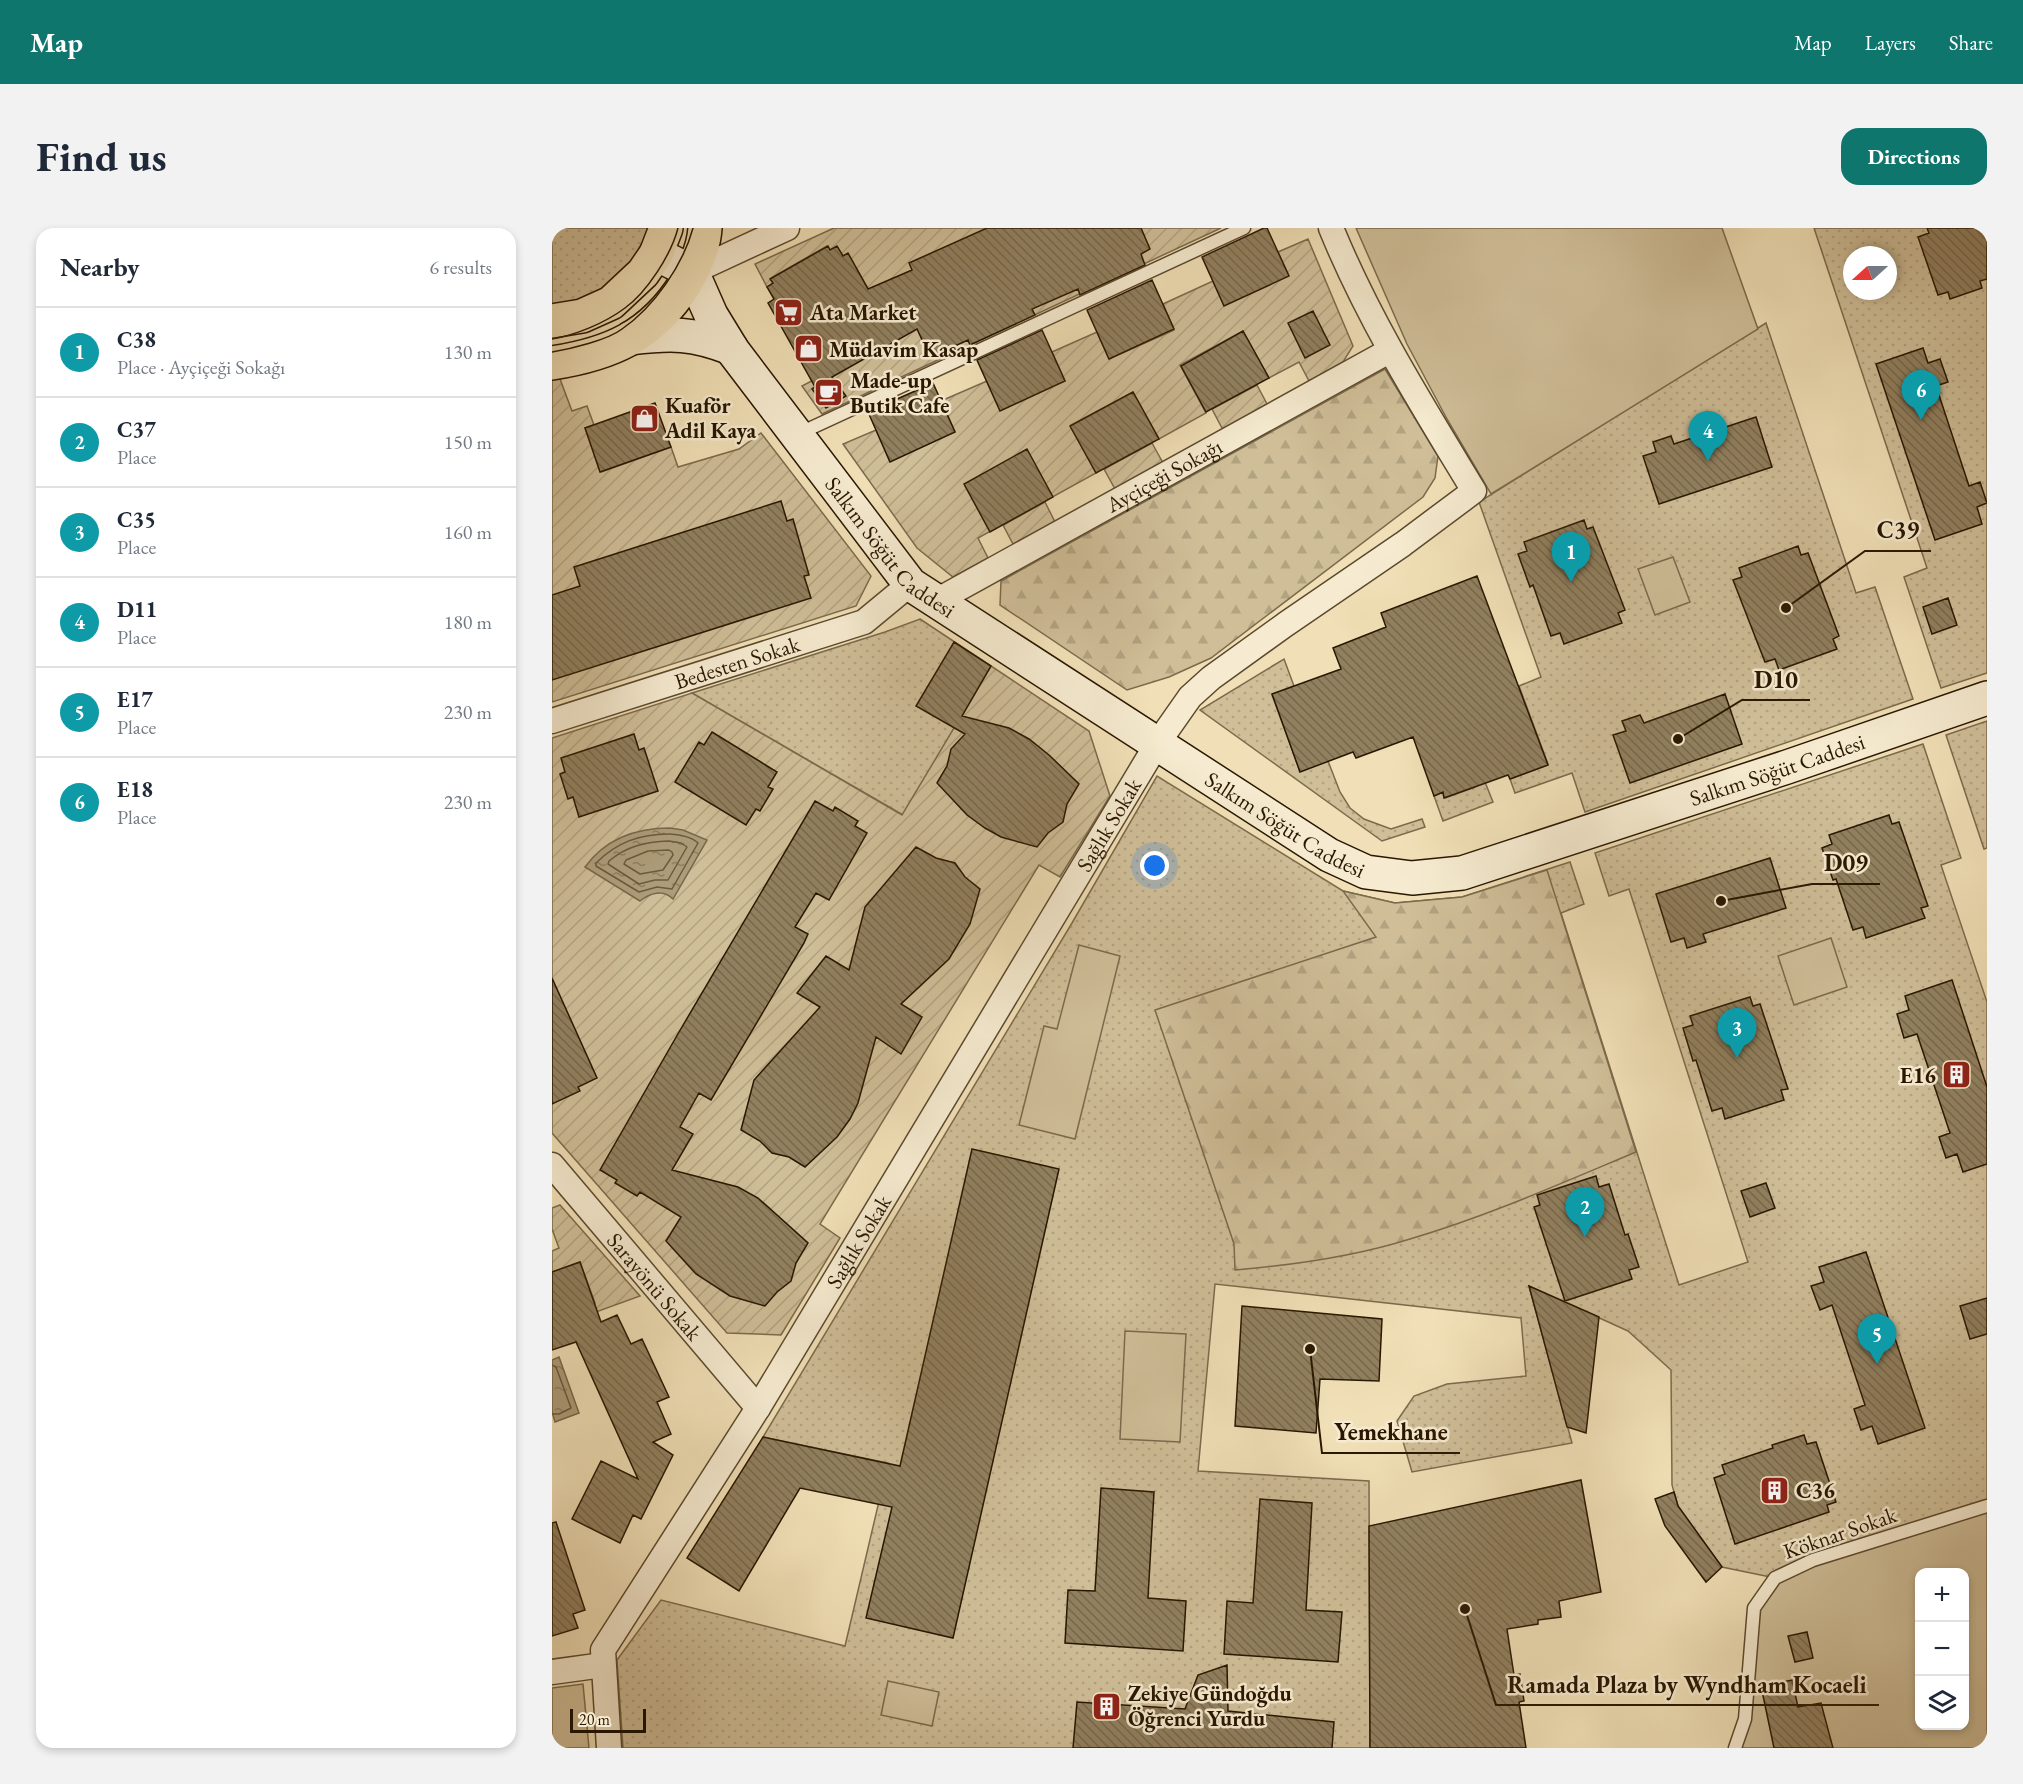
<!DOCTYPE html>
<meta charset="utf-8">
<style>
body{margin:0;font-family:"EB Garamond",serif;background:#f2f2f3;color:#1f2937}
.controls{position:absolute;right:18px;bottom:18px;display:grid;overflow:hidden;border-radius:12px;box-shadow:0 3px 9px #0003}
.controls button{width:54px;height:54px;display:grid;place-items:center;padding:0;border:0;border-bottom:2px solid #e0e1e3;background:#fff;color:#1f2937;font:30px sans-serif}
.compass{position:absolute;left:1291px;top:18px;width:54px;height:54px;border-radius:50%;background:#fff;box-shadow:0 3px 9px #0003;rotate:249deg}
.scale{position:absolute;left:18px;bottom:15px;width:76px;box-sizing:border-box;padding-left:6px;border:3px solid #291700;border-top:0;font-size:16px;line-height:21px;white-space:nowrap;color:#291700;-webkit-text-stroke:4px #f6ebd0;paint-order:stroke}
.you{position:absolute;left:603px;top:638px;width:21px;height:21px;margin:-15px;border:4px solid #fff;border-radius:50%;background:#1a73e8;box-shadow:0 0 0 9px #1a73e833}
.badge{display:grid;place-items:center;width:39px;height:39px;border-radius:50%;background:#0f766e;color:#fff;font-size:20px;font-weight:700}
.pin{position:absolute;translate:-50% -50px;filter:drop-shadow(0 2px 3px #0008)}
.pin::after{content:'';position:absolute;top:32px;width:21px;height:18px;background:inherit;clip-path:polygon(0 0,100% 0,50% 100%)}
.list{margin:0;padding:0;list-style:none}
h2{display:flex;justify-content:space-between;align-items:center;height:78px;margin:0;padding:0 24px;font-size:26px}
h2 small{font-size:20px;font-weight:400;color:#747a83}
.list li{display:grid;grid-template-columns:39px 1fr auto;gap:18px;align-items:center;box-sizing:border-box;height:90px;padding:0 24px;border-top:2px solid #e0e1e3}
.list b{display:block;font-size:22px;white-space:nowrap}
.list p{margin:0;font-size:20px;white-space:nowrap;color:#747a83}
.list em{font-size:20px;font-style:normal;color:#747a83}
.icon{flex:none;width:33px;height:33px;fill:none;stroke:currentColor;stroke-width:2;stroke-linecap:round;stroke-linejoin:round}
.map{position:relative;flex:none;width:1435px;height:1520px;overflow:hidden;border-radius:18px}
header{display:flex;align-items:center;gap:36px;box-sizing:border-box;height:84px;padding:0 30px;background:#0f766e;color:#fff}
header strong{font-size:28px}
nav{display:flex;gap:33px;margin-inline-start:auto;font-size:21px}
.intro{display:flex;align-items:center;justify-content:space-between;box-sizing:border-box;height:144px;padding:0 36px}
h1{margin:0;font-size:42px}
.button{padding:15px 27px;border-radius:18px;background:#0f766e;color:#fff;font-size:21px;font-weight:700}
main{display:flex;gap:36px;padding:0 36px}
aside{flex:1;background:#fff;border-radius:18px;box-shadow:0 3px 9px #0003}
.map>svg:first-child{display:block}
</style>
<header>
<strong>Map</strong>
<nav><a>Map</a><a>Layers</a><a>Share</a></nav>
</header>
<div class="intro"><h1>Find us</h1><a class="button">Directions</a></div>
<main>
<aside>
<h2>Nearby<small>6 results</small></h2>
<ul class="list">
<li><span class="badge" style="background:#0f9aa8">1</span><div><b>C38</b><p>Place · Ayçiçeği Sokağı</p></div><em>130 m</em></li>
<li><span class="badge" style="background:#0f9aa8">2</span><div><b>C37</b><p>Place</p></div><em>150 m</em></li>
<li><span class="badge" style="background:#0f9aa8">3</span><div><b>C35</b><p>Place</p></div><em>160 m</em></li>
<li><span class="badge" style="background:#0f9aa8">4</span><div><b>D11</b><p>Place</p></div><em>180 m</em></li>
<li><span class="badge" style="background:#0f9aa8">5</span><div><b>E17</b><p>Place</p></div><em>230 m</em></li>
<li><span class="badge" style="background:#0f9aa8">6</span><div><b>E18</b><p>Place</p></div><em>230 m</em></li>
</ul>
</aside>
<div class="map">
<svg width="1435" height="1520" viewBox="0 0 1435 1520">
<defs>
<pattern id="grass-dots" width="8" height="8" patternUnits="userSpaceOnUse" patternTransform="scale(1.5)"><rect width="8" height="8" fill="#cfbe98"/><path d="M2 2h.1M6 6h.1" fill="none" stroke="#b2a381" stroke-width="1.8" stroke-linecap="round"/></pattern>
<pattern id="forest-firs" width="22" height="20" patternUnits="userSpaceOnUse" patternTransform="scale(1.5)"><rect width="22" height="20" fill="#cfbe98"/><path d="M5 1l3.5 6h-7zM16 11l3.5 6h-7z" fill="#b2a381"/></pattern>
<pattern id="garden-furrows" width="10" height="10" patternUnits="userSpaceOnUse" patternTransform="scale(1.5)"><rect width="10" height="10" fill="#cfbe98"/><path d="M-1 1l2-2M0 10L10 0M9 11l2-2" fill="none" stroke="#b2a381"/></pattern>
<pattern id="water-ripples" width="26" height="14" patternUnits="userSpaceOnUse" patternTransform="scale(1.5)"><rect width="26" height="14" fill="#ad9c79"/><path d="M2 4q2-2 4 0t4 0M15 11q2-2 4 0t4 0" fill="none" stroke="#8d7e61"/></pattern>
<pattern id="building-back-hatch" width="6" height="6" patternUnits="userSpaceOnUse" patternTransform="scale(1.5)"><rect width="6" height="6" fill="#91805f"/><path d="M-1 5l2 2M0 0l6 6M5-1l2 2" fill="none" stroke="#76684c"/></pattern>
</defs>
<rect width="100%" height="100%" fill="#f1e0b7"/>
<filter id="stains"><feTurbulence type="fractalNoise" baseFrequency=".00333" numOctaves="4"/><feColorMatrix values="0 0 0 0 .2 0 0 0 0 .09 0 0 0 0 .02 0 0 0 .5 -.17"/></filter>
<radialGradient id="worn" r=".72"><stop offset=".6" stop-color="#630" stop-opacity="0"/><stop offset="1" stop-color="#630" stop-opacity=".3"/></radialGradient>
<path fill="url(#grass-dots)" stroke="#7c6a4c" stroke-width="1.5" fill-rule="evenodd" d="M0,0H98L78,37L53,64L0,80Z
M1262,0H1435V445L1389,460L1352,349L1375,340ZM1300,27H1336V63H1300Z
M1214,95L1304,365L1323,359L1361,471L1033,584L1020,545L963,565L958,551L996,536L967,458L989,449L927,274Z
M368,391L439,438L351,587L140,465L333,404Z
M732,431L742,458L720,467L748,543L776,533L788,564L798,580L812,591L839,601L870,591L873,599L830,613L648,482Z
M1435,493V620L1432,621L1394,507Z
M1371,516L1409,630L1389,637L1435,774V1278L1223,1350L1170,1339L1126,1278L1120,1257L1119,1142L1076,1103L977,1058L1020,1215L860,1244L845,1193L862,1168L895,1156L974,1148L969,1090L663,1056L646,1243L817,1253L818,1520H71L65,1432L109,1372L293,1418L336,1235L211,1209L520,695L605,548L791,663L843,675L910,669L1018,634L1032,676L1009,685L1127,1057L1196,1034L1077,661L1057,668L1043,625Z
M931,549L941,574L891,593L882,568L891,564L893,570L923,559Z"/>
<path fill="url(#forest-firs)" stroke="#7c6a4c" stroke-width="1.5" d="M833,141L886,228L883,250L871,269L659,430L617,449L575,462L448,377L449,353Z
M995,642L1084,924C1010,955 936,988 858,1011C801,1029 742,1037 683,1042L682,1016L603,782L824,709L791,663L843,675L910,669Z"/>
<path fill="#cfbe98" stroke="#7c6a4c" stroke-width="1.5" fill-rule="evenodd" d="M804,0H1170L1206,101L939,266L895,191L855,116Z
M1121,329L1138,374L1103,387L1086,341Z
M1279,710L1295,759L1242,777L1226,728Z
M527,717L568,728L523,911L467,897L492,798L505,801Z
M573,1103L634,1106L628,1214L568,1211Z
M1435,1278V1520H1183L1202,1380L1223,1350ZM1368,1344H1412V1498H1368Z
M336,1453L387,1464L380,1498L329,1487Z
M31,1456L37,1520H0V1460Z"/>
<path fill="url(#garden-furrows)" stroke="#7c6a4c" stroke-width="1.5" d="M282,0H669L270,186L250,158L273,146L317,62L296,26L291,28L278,22L275,18L219,50L221,55L215,59L203,36Z
M756,11L801,118L791,134L757,153L747,134L717,150L691,103L628,137L654,185L607,211L581,164L519,197L544,245L426,310L436,330L401,349L365,320L291,216L324,202L338,233L403,204L389,173L435,153L448,182L513,153L500,124L545,104L557,131L622,102L611,76L661,53L672,77L736,48L726,24Z
M5,143L20,183L35,178L42,197L33,200L49,244L119,219L126,239L187,221L209,205L319,348L304,378L0,474V144Z
M705,157L715,176L671,202L660,181Z
M600,215L611,235L563,261L552,241Z
M493,274L503,294L461,316L451,297Z
M439,438L537,503L558,568L508,649L487,637L268,996L288,1010L229,1107L175,1105L0,905V510L140,465L350,587Z
M8,977L88,1068L0,1100V1091L43,1075L28,1034L0,1044V1023L7,1020L0,1001V980Z"/>
<path fill="url(#water-ripples)" stroke="#786749" stroke-width="1.5" d="M118,600L131,602L155,612L121,671C111,661 98,665 88,673L33,639C54,610 84,600 118,600Z
M7,1129L27,1185L3,1194L0,1184V1132Z"/>
<g fill="none" stroke-linecap="round" stroke-linejoin="round">
<path stroke="#6b5a3c" stroke-width="1.5" d="M117,606C127,607 139,608 146,615L120,661L105,659L87,664L44,638V635C65,614 88,606 117,606Z
M117,613L129,615L135,619L116,652H103L87,656L56,636L57,633C75,618 93,614 117,613Z
M117,622L120,624L121,627L111,642L88,646L72,636L74,632L96,623Z
M0,1137L4,1139L19,1180L7,1186H0"/>
</g>
<path fill="url(#building-back-hatch)" stroke="#291700" stroke-width="1.5" d="M435,0H589L598,21L589,26L593,37L528,67L526,61L480,81L483,87L418,117L416,112L383,127L377,114L372,116L365,101L280,149L294,168L274,180L260,161L263,159L216,75L222,71L215,59L221,55L218,51L276,18L278,22L285,18L291,28L296,25L316,61L360,42L357,35Z
M712,0H715L737,48L672,78L650,29Z
M1375,0H1435V51L1428,53L1430,60L1398,71L1396,64L1386,67L1366,9L1377,5Z
M600,52L622,101L557,131L535,82Z
M761,83L778,117L753,130L736,95Z
M490,102L513,153L448,183L425,132Z
M691,103L717,150L654,184L629,138Z
M1371,120L1376,135L1388,131L1396,154L1384,158L1417,258L1428,254L1435,275L1425,279L1430,296L1383,312L1324,136Z
M381,155L403,204L338,234L316,184Z
M581,164L607,211L544,245L518,198Z
M103,175L119,219L48,244L33,200Z
M1204,189L1220,239L1107,276L1091,228L1104,224L1101,214L1119,208L1122,216Z
M475,221L501,269L438,304L412,256Z
M229,273L235,293L241,291L257,347L252,348L259,370L0,452V367L28,358L22,339Z
M1032,292L1035,301L1041,299L1073,382L1066,385L1070,395L1012,416L1008,405L999,408L981,357L978,359L966,326L975,323L972,314Z
M1246,318L1249,327L1256,325L1287,408L1281,411L1285,421L1227,442L1223,431L1213,434L1181,352L1190,349L1187,340Z
M925,348L996,537L958,551L956,547L892,570L891,564L882,568L861,509L804,530L801,524L748,544L720,466L789,441L781,420L834,399L829,385Z
M1396,370L1405,397L1380,406L1371,379Z
M402,414L439,438L410,488L457,500L477,511L497,527L527,556L515,576L511,594L496,605L485,619L449,609L433,600L415,587L385,555L395,538L399,521L413,506L364,478Z
M1173,466L1190,516L1078,555L1061,507L1074,503L1070,493L1088,487L1092,495Z
M160,504L225,544L216,559L221,561L208,583L204,581L194,597L123,554L147,514L152,517Z
M82,506L87,522L92,520L106,563L27,589L21,569L16,571L8,546L13,544L9,530Z
M263,573L281,583L283,579L306,593L303,598L315,605L277,672L264,665L243,699L256,706L252,715L159,872L147,865L128,899L141,906L120,942L186,959L206,970L256,1015L244,1035L239,1053L225,1064L213,1078L178,1068L144,1046L114,1013L129,989L88,964L85,968L63,955L65,952L48,942L127,804Z
M1337,587L1340,596L1347,594L1376,678L1369,680L1373,690L1314,710L1311,699L1301,702L1284,651L1281,652L1270,620L1280,616L1277,607Z
M364,619L384,630L403,635L413,649L428,661L418,696L397,731L349,776L370,789L349,826L324,809L306,875L298,891L285,909L253,939L237,929L220,925L208,913L189,902L202,852L268,779L245,765L274,728L297,742L313,679Z
M1218,630L1234,680L1151,706L1154,714L1135,720L1132,710L1119,714L1104,666Z
M0,750L45,850L26,859L28,863L0,876Z
M1400,752L1435,859V936L1411,944L1405,926L1394,930L1387,909L1398,905L1365,806L1352,810L1345,786L1357,782L1353,768Z
M1198,769L1201,778L1208,776L1236,861L1229,862L1232,872L1173,891L1170,880L1160,883L1144,832L1141,833L1131,800L1141,797L1138,788Z
M420,921L507,941L401,1410L314,1390L340,1279L248,1260L187,1363L135,1330L211,1209L348,1238Z
M1044,948L1047,959L1057,956L1073,1007L1076,1006L1087,1039L1077,1042L1080,1051L1013,1073L982,979L988,977L985,967Z
M1214,955L1223,980L1198,989L1189,963Z
M1314,1024L1373,1200L1326,1216L1320,1198L1309,1202L1302,1181L1313,1177L1280,1077L1268,1082L1259,1058L1272,1054L1267,1039Z
M28,1034L49,1094L65,1087L79,1116L90,1111L117,1169L105,1174L119,1206L101,1214L121,1227L89,1291L81,1287L68,1315L20,1291L49,1233L86,1251L24,1114L0,1122V1044Z
M977,1058L1047,1089L1034,1205L1015,1199Z
M1435,1070V1106L1418,1111L1408,1078Z
M690,1078L830,1091L827,1153L768,1151L764,1205L683,1198Z
M1252,1207L1255,1216L1264,1214L1284,1274L1275,1277L1277,1284L1183,1316L1162,1250L1173,1246L1170,1237L1221,1220L1220,1217Z
M1029,1252L1049,1364L1007,1373L1009,1389L986,1392V1396L955,1401L962,1447L968,1446L972,1473L967,1474L974,1520H818L817,1298Z
M549,1260L602,1264L596,1370L634,1373L631,1423L513,1415L516,1362L543,1363Z
M1122,1264L1126,1278L1170,1339L1154,1354L1113,1298L1103,1271Z
M708,1271L760,1275L754,1382L790,1384L786,1434L672,1426L675,1373L701,1375Z
M4,1294L33,1382L21,1386L26,1400L0,1408V1295Z
M1255,1404L1261,1430L1243,1434L1236,1408Z
M675,1437L676,1483L782,1494L780,1520H521L525,1474L633,1481L646,1447Z
M1240,1452L1246,1479L1269,1475L1281,1520H1222L1209,1458Z"/>
<g fill="none" stroke-linecap="round" stroke-linejoin="round">
<defs>
<path id="lane" d="M246,206L692,0
M1183,1520L1193,1491L1202,1380L1223,1350L1261,1332L1435,1278"/>
<g id="street">
<path d="M140,44L235,0"/>
<path id="s1" d="M386,372L837,123"/>
<path id="s2" d="M0,493L312,394L358,356"/>
<path id="s3" d="M0,937L206,1180"/>
<path d="M0,1444L51,1437"/>
<path id="s4" d="M57,1520L51,1422L206,1180L605,516L638,469L659,450L734,396L851,316L922,263C870,177 817,93 779,0"/>
</g>
<g id="secondary">
<path id="s5" d="M104,26L140,44L159,87L181,123L358,356L777,627L814,644L860,650L910,645L1235,539L1435,470"/>
<path d="M79,110C119,105 141,105 179,120"/>
</g>
<path id="primary" d="M0,93L30,88L59,75L91,45L104,26L114,0
M0,135C59,126 100,108 133,56C143,39 152,19 153,0"/>
</defs>
<use href="#lane" stroke="#5b492e" stroke-width="15"/>
<use href="#street" stroke="#5b492e" stroke-width="27"/>
<use href="#secondary" stroke="#291700" stroke-width="36"/>
<use href="#primary" stroke="#291700" stroke-width="36"/>
<use href="#lane" stroke="#f6ebd0" stroke-width="12"/>
<use href="#street" stroke="#f6ebd0" stroke-width="24"/>
<use href="#secondary" stroke="#f6ebd0" stroke-width="33"/>
<use href="#primary" stroke="#f1e0b7" stroke-width="33"/>
<path stroke="#291700" stroke-width="1.5" d="M0,111C24,107 53,95 73,80C95,64 119,27 126,0
M0,124C18,121 56,112 70,101C102,79 131,37 141,0"/>
</g>
<defs>
<symbol id="supermarket-square" viewBox="-11 -11 22 22"><rect x="-9" y="-9" width="18" height="18" rx="4" fill="#8f2418" stroke="#f6ebd0"/><path d="M-6-5.5h2.5l.6 2H6L4.5 2H-2.5L-4.4-4H-6ZM-1.5 3.2a1.3 1.3 0 1 0 .1 0ZM3 3.2a1.3 1.3 0 1 0 .1 0Z" fill="#fff"/></symbol>
<symbol id="shop-square" viewBox="-11 -11 22 22"><rect x="-9" y="-9" width="18" height="18" rx="4" fill="#8f2418" stroke="#f6ebd0"/><path d="M-5-2.5h2.3a2.7 3.5 0 0 1 5.4 0H5L5.5 6h-11ZM-1.5-2.5h3a1.5 2.3 0 0 0-3 0Z" fill="#fff"/></symbol>
<symbol id="cafe-square" viewBox="-11 -11 22 22"><rect x="-9" y="-9" width="18" height="18" rx="4" fill="#8f2418" stroke="#f6ebd0"/><path d="M-5.5-4.5H6V0H3Q3 3.5 0 3.5H-2.5Q-5.5 3.5-5.5 0ZM3-3.2v2h1.7v-2ZM-6 4.5H4V6H-6Z" fill="#fff"/></symbol>
<symbol id="building-square" viewBox="-11 -11 22 22"><rect x="-9" y="-9" width="18" height="18" rx="4" fill="#8f2418" stroke="#f6ebd0"/><path d="M-4-6H4V6H1V3H-1V6H-4ZM-2.5-4.3h1.7v1.8h-1.7ZM.8-4.3h1.7v1.8H.8ZM-2.5-1h1.7V.8h-1.7ZM.8-1h1.7V.8H.8Z" fill="#fff"/></symbol>
</defs>
<g fill-rule="evenodd">
<use href="#supermarket-square" x="220" y="68" width="33" height="33"/>
<use href="#shop-square" x="240" y="104" width="33" height="33"/>
<use href="#cafe-square" x="260" y="148" width="33" height="33"/>
<use href="#shop-square" x="76" y="174" width="33" height="33"/>
<use href="#building-square" x="1388" y="830" width="33" height="33"/>
<use href="#building-square" x="1206" y="1246" width="33" height="33"/>
<use href="#building-square" x="538" y="1462" width="33" height="33"/>
</g>
<g text-anchor="middle" dominant-baseline="central" stroke-width="5" stroke-linejoin="round" paint-order="stroke">
<g font-size="22" font-weight="bold" fill="#291700" stroke="#f6ebd0" text-anchor="start">
<text x="258" y="84">Ata Market</text>
<text x="277" y="121">Müdavim Kasap</text>
<text x="298" y="152">Made-up<tspan x="298" dy="25">Butik Cafe</tspan></text>
<text x="113" y="177">Kuaför<tspan x="113" dy="25">Adil Kaya</tspan></text>
<text x="1384" y="847" text-anchor="end">E16</text>
<text x="1244" y="1262">C36</text>
<text x="576" y="1465">Zekiye Gündoğdu<tspan x="576" dy="25">Öğrenci Yurdu</tspan></text>
</g>
<g font-size="22" fill="#291700" stroke="#f6ebd0">
<text stroke="none"><textPath href="#s1" startOffset="258">Ayçiçeği Sokağı</textPath></text>
<text stroke="none"><textPath href="#s5" startOffset="382">Salkım Söğüt Caddesi</textPath></text>
<text stroke="none"><textPath href="#s2" startOffset="194">Bedesten Sokak</textPath></text>
<text stroke="none"><textPath href="#s5" startOffset="1390">Salkım Söğüt Caddesi</textPath></text>
<text stroke="none"><textPath href="#s5" startOffset="868">Salkım Söğüt Caddesi</textPath></text>
<text stroke="none"><textPath href="#s4" startOffset="1066">Sağlık Sokak</textPath></text>
<text stroke="none"><textPath href="#s4" startOffset="580">Sağlık Sokak</textPath></text>
<text stroke="none"><textPath href="#s3" startOffset="159">Sarayönü Sokak</textPath></text>
<text transform="translate(1288 1305) rotate(-19)">Köknar Sokak</text>
</g>
</g>
<path fill="none" stroke="#291700" stroke-width="2" d="M1234 380L1313 323H1379M1126 511L1190 472H1258M1169 673L1260 656H1328M758 1121L770 1225H908M913 1381L944 1477H1327"/>
<g fill="#291700" stroke="#f6ebd0" stroke-width="2">
<circle cx="1234" cy="380" r="6"/>
<circle cx="1126" cy="511" r="6"/>
<circle cx="1169" cy="673" r="6"/>
<circle cx="758" cy="1121" r="6"/>
<circle cx="913" cy="1381" r="6"/>
</g>
<g font-size="24" text-anchor="middle" font-weight="bold" fill="#291700" stroke="#f6ebd0" stroke-width="5" stroke-linejoin="round" paint-order="stroke">
<text x="1346" y="310">C39</text>
<text x="1224" y="460">D10</text>
<text x="1294" y="643">D09</text>
<text x="839" y="1212">Yemekhane</text>
<text x="1135" y="1465">Ramada Plaza by Wyndham Kocaeli</text>
</g>
<rect width="100%" height="100%" filter="url(#stains)"/>
<rect width="100%" height="100%" fill="url(#worn)"/>
</svg>
<div class="controls">
<button>+</button>
<button>−</button>
<button><svg class="icon" aria-label="layers" viewBox="0 0 24 24"><path d="M12 4l9 5-9 5-9-5zM3 14l9 5 9-5"/></svg></button>
</div>
<svg class="compass" viewBox="-18 -18 36 36"><path d="M0-13l5 13h-10z" fill="#e53935"/><path d="M0 13l5-13h-10z" fill="#747a83"/></svg>
<div class="scale">20 m</div>
<div class="you"></div>
<div class="pin badge" style="left:1019px;top:354px;background:#0f9aa8">1</div>
<div class="pin badge" style="left:1033px;top:1009px;background:#0f9aa8">2</div>
<div class="pin badge" style="left:1185px;top:830px;background:#0f9aa8">3</div>
<div class="pin badge" style="left:1156px;top:233px;background:#0f9aa8">4</div>
<div class="pin badge" style="left:1325px;top:1136px;background:#0f9aa8">5</div>
<div class="pin badge" style="left:1369px;top:192px;background:#0f9aa8">6</div>
</div>
</main>
